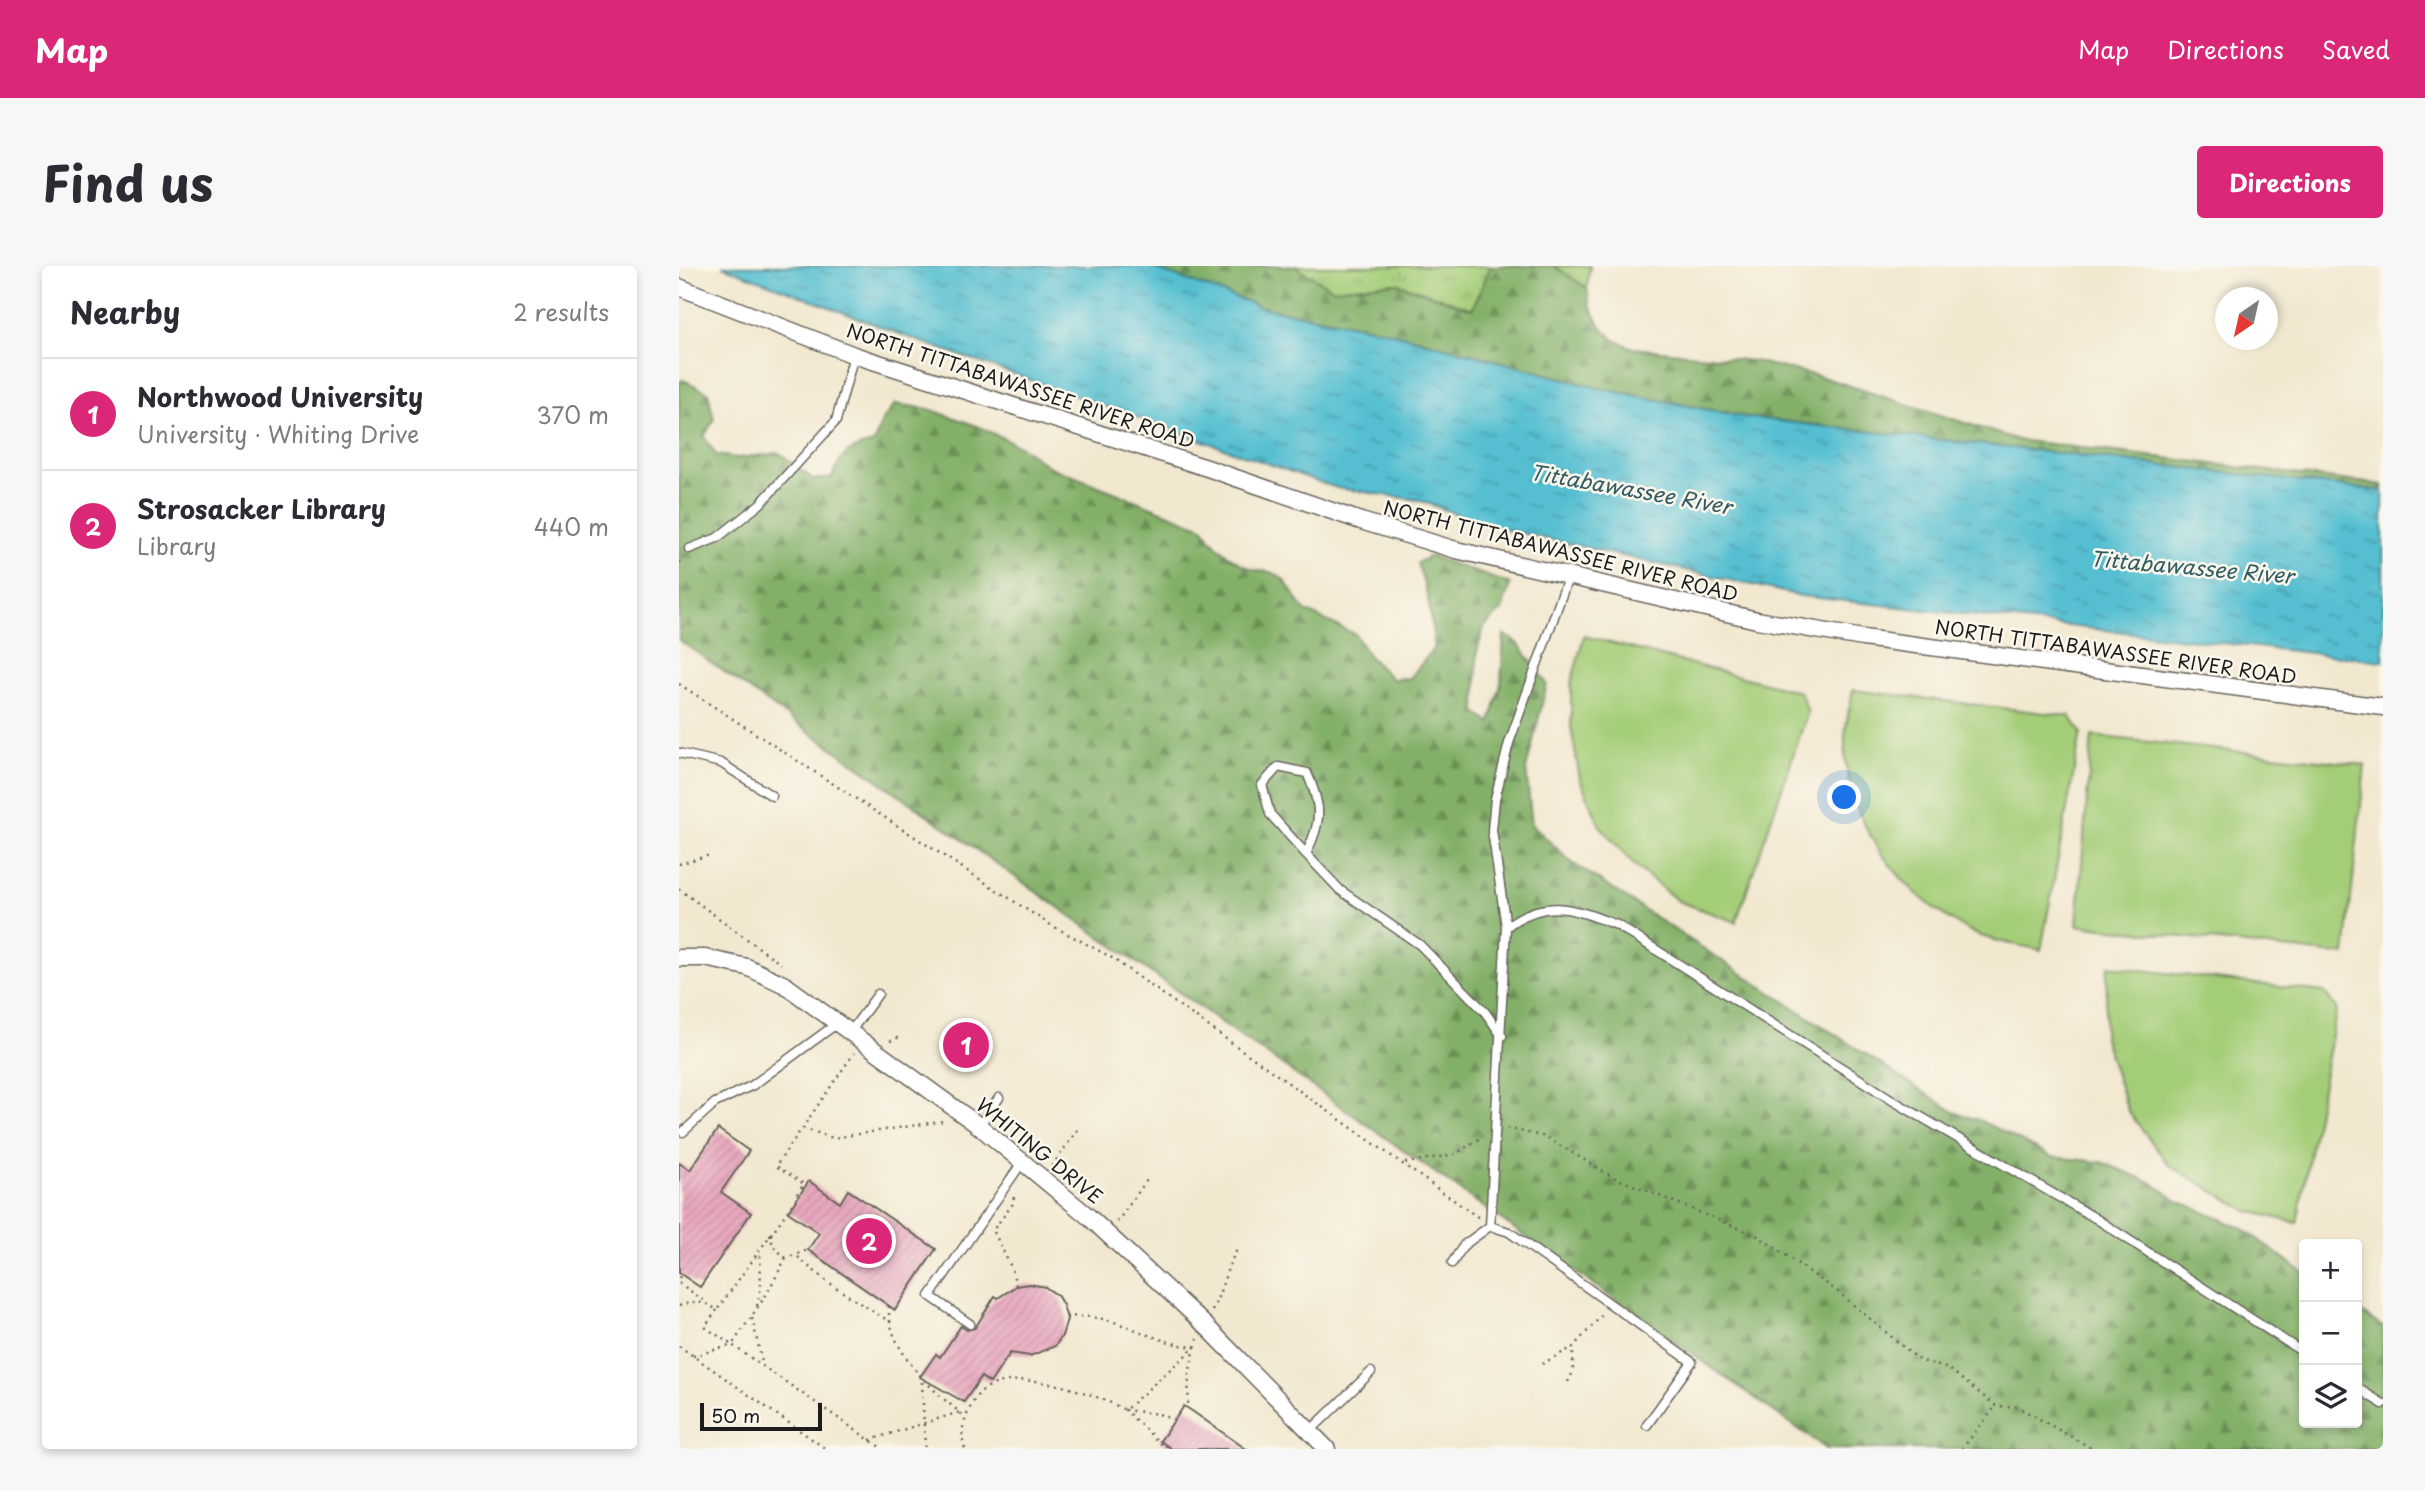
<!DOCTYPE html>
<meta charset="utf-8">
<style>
body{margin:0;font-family:"Playpen Sans",sans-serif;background:#f7f7f7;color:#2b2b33}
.controls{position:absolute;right:21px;bottom:21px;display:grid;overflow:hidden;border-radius:7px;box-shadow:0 4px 10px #0003}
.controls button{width:63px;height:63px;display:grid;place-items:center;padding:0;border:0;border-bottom:2px solid #e1e1e2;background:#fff;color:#2b2b33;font:35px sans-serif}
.compass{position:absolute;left:1536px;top:21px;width:63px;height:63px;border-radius:50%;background:#fff;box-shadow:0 4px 10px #0003;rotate:214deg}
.scale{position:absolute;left:21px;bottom:18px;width:122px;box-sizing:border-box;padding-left:7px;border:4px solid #1c1c1c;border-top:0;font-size:19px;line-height:24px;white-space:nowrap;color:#1c1c1c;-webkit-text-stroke:5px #fbf7ec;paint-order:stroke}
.you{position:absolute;left:1166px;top:532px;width:24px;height:24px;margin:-18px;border:5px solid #fff;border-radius:50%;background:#1a73e8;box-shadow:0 0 0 10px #1a73e833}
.badge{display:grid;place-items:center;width:46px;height:46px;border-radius:50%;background:#db2777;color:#fff;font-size:23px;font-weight:700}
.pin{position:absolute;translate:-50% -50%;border:4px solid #fff;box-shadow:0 2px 7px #0006}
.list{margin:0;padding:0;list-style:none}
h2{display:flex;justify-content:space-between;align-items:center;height:91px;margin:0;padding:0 28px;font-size:30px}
h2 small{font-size:23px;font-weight:400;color:#7c7c81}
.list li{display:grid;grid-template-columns:46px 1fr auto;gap:21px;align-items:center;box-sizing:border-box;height:112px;padding:0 28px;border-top:2px solid #e1e1e2}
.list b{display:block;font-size:26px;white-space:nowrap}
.list p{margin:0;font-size:23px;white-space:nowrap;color:#7c7c81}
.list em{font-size:23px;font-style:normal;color:#7c7c81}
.icon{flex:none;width:38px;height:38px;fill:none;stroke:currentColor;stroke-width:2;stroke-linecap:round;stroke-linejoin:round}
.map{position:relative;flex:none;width:1704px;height:1183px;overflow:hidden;border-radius:7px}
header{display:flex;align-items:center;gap:42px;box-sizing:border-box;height:98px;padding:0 35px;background:#db2777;color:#fff}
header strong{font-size:33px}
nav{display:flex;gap:38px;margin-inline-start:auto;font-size:24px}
.intro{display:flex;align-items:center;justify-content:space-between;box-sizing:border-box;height:168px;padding:0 42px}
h1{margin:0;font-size:49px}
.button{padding:18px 32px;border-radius:7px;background:#db2777;color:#fff;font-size:24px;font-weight:700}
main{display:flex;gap:42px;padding:0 42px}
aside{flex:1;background:#fff;border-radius:7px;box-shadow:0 4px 10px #0003}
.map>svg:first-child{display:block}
</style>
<header>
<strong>Map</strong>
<nav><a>Map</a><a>Directions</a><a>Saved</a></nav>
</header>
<div class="intro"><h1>Find us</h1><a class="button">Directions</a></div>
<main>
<aside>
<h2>Nearby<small>2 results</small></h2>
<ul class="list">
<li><span class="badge">1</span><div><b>Northwood University</b><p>University · Whiting Drive</p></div><em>370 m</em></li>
<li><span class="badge">2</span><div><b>Strosacker Library</b><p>Library</p></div><em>440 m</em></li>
</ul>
</aside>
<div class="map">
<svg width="1704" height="1183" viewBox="0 0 1704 1183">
<defs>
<pattern id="grass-tufts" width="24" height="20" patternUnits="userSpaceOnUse" patternTransform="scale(1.75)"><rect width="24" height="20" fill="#a4cd78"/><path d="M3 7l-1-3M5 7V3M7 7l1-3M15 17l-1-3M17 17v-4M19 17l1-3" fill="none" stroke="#8daf67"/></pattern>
<pattern id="forest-firs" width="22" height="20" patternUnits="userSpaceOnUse" patternTransform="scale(1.75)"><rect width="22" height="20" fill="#83b068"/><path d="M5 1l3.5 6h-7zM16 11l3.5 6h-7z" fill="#6a8e55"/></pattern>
<pattern id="water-ripples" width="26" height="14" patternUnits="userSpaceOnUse" patternTransform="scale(1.75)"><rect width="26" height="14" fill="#55bfd1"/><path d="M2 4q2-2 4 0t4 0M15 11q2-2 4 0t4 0" fill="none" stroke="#469aa9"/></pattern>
<pattern id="building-hatch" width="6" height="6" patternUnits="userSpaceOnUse" patternTransform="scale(1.75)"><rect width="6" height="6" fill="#e7a8be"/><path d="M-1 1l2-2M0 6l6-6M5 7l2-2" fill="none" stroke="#c690a3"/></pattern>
</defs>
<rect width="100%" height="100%" fill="#fbf7ec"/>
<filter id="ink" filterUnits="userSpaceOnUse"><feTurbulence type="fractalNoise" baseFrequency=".0143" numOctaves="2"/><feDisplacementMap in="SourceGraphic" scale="14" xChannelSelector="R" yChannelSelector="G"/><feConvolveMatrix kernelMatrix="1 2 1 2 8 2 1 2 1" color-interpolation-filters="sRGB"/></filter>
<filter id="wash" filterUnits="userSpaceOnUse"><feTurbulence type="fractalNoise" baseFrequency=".00686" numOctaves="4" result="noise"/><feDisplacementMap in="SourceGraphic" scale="28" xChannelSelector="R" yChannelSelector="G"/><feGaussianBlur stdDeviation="1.57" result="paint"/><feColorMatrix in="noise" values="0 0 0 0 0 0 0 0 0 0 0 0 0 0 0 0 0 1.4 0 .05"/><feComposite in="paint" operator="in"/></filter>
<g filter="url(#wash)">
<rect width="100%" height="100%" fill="#f2e8d0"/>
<path fill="url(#grass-tufts)" stroke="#60744a" stroke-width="2" d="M615,0H812L794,43L717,17L654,23Z
M875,0H911L908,22Z"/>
<path fill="url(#forest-firs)" stroke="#506642" stroke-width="2" d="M468,0H615L654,23L717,17L793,43L812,0H875L908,22L911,40L922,61L935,74L954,82L1074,95L1140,110L1339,174L1704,219V225L1066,151L919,122L703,64L586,42Z
M4,114L29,126L35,153L25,171L37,189L59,192L100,187L135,214L153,211C161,189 172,181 195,177L202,157L216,138L250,143L298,160L339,179L371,201L524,261C536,283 567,308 593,306L605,314L626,345L676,368L689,389L713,413L731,412L756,381L748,327L738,297L751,290L831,318L823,344L805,361L798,386L797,446L811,457L822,418L825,368L839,377L868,418L847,503L853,559L892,596L1275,846L1302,855L1373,891L1422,896L1472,916L1497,934L1563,962L1625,1007V1157H1678V1044L1704,1061V1183H1148L0,374V116Z"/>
<path fill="#a4cd78" stroke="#60744a" stroke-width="2" d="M905,370L1121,426L1129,446L1057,656L999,635L954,598L921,560L901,513L892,461V418Z
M1174,424L1391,450L1402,467L1362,684C1341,679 1314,676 1295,667C1223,631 1163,555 1166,471C1167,456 1171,439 1174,424Z
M1413,470L1686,499L1666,689L1398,659Z
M1429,700L1645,726L1658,742L1618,957L1569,945L1490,899L1449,845L1425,772Z"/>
<path fill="url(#water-ripples)" stroke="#386e76" stroke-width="2" d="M43,0H468L586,42L703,64L919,122L1066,151L1704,225V395L1122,330L806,259L740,234L658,222L226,70Z"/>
<g id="blocks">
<path fill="url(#building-hatch)" d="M39,863L70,885L42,926L72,947L21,1021L0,1007V897L11,904Z
M130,915L161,937L169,924L257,983L216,1044L129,984L140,967L109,946Z
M350,1018L366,1021L378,1029L384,1039L388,1053L383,1070L376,1080L351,1090L331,1087L311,1117L302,1111L285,1136L241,1111L257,1088L261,1091L282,1060L288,1064L296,1062L316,1030L319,1032L337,1020Z
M505,1140L513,1145L567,1183H493L481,1175Z"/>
</g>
</g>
<g filter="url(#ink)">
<use href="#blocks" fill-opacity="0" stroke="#67635b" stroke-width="2"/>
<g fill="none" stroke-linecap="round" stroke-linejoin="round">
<defs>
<path id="service" d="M10,283L38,272L81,238L157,155L175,89
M0,487L42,497L93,530
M627,588L591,548L583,519L599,501L628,507C643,541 643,555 627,588L661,624L741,679L806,746L823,770
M827,661C867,630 895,643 938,659L1218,837L1416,952L1625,1087
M172,765L199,728
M300,860L320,832
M4,866L36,837L74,819L160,756
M811,960L827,661L813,564L816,533L830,477L890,309
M773,997L785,979L811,960L830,966L1013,1096L968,1159
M291,1058L251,1030L344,895
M1678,1122L1704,1138
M631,1165L692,1106"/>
<path id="minor" d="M0,21L175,89L528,202L682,255L777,284L1078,354L1184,372L1704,441
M0,692H26L68,701L106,719L300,860L410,951L526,1059L648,1183"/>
</defs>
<use href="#service" stroke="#67635b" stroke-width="11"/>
<use href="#minor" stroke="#67635b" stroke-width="19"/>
<path stroke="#67635b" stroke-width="2.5" stroke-dasharray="2 5" stroke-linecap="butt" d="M0,297L4,291
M0,418L370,658L430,690L800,952
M0,598L31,589
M0,623L102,698
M211,775L223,770
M124,862L154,872L264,855
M828,862L867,871L934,911L1079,970L1158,1025L1240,1094L1270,1103L1317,1140L1339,1141L1414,1183
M726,897L777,888L804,870
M373,900L399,863
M118,928L125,918L97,900L175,787
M335,931L333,939L314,964L333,1003L337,1020
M438,956L468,914
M91,968L94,980L107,992
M119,991C148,1018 179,1036 213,1057
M0,1012L2,1008
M0,1017L27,1036
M0,1040C15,1034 25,1035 38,1044L120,929
M78,1040L82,1021L81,985
M210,1040C207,1083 256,1128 287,1151
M38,1044L26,1061L53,1079L87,1029L107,992L129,984
M533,1045C544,1023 546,1002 560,981
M387,1051C437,1045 469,1077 516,1081L510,1108L509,1143
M73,1052L84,1100
M0,1080L147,1183
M14,1090L53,1079L204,1183
M863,1098L894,1081
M243,1116L246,1183
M889,1116L894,1106V1081L924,1048
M191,1174L281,1146
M487,1179L485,1181L446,1144L480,1148L496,1154
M286,1183C281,1169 284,1159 289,1146C293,1138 297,1129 304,1124C339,1100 413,1126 446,1144L516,1081L519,1073
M1283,1183L1317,1140"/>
<use href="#service" stroke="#fff" stroke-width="8"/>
<use href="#minor" stroke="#fff" stroke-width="16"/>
</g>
</g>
<g text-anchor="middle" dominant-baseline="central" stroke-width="5" stroke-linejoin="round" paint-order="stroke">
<g font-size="19" fill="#1c1c1c" stroke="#fbf7ec">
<text transform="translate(342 119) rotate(18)">NORTH TITTABAWASSEE RIVER ROAD</text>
<text transform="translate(882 284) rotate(14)">NORTH TITTABAWASSEE RIVER ROAD</text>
<text transform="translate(1437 385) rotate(8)">NORTH TITTABAWASSEE RIVER ROAD</text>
<text transform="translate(361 884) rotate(39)">WHITING DRIVE</text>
</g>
<g font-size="21" font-style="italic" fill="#335d64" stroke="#fbf7ec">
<text transform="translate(952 222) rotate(10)">Tittabawassee River</text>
<text transform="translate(1513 300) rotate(5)">Tittabawassee River</text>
</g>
</g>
</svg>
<div class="controls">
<button>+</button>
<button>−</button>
<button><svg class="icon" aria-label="layers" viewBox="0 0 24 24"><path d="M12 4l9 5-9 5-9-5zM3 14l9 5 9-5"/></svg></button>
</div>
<svg class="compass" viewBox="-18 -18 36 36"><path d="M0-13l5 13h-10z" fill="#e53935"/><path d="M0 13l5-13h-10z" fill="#7c7c81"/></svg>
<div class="scale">50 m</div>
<div class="you"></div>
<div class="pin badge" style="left:287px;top:779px">1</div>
<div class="pin badge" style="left:190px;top:975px">2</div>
</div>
</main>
